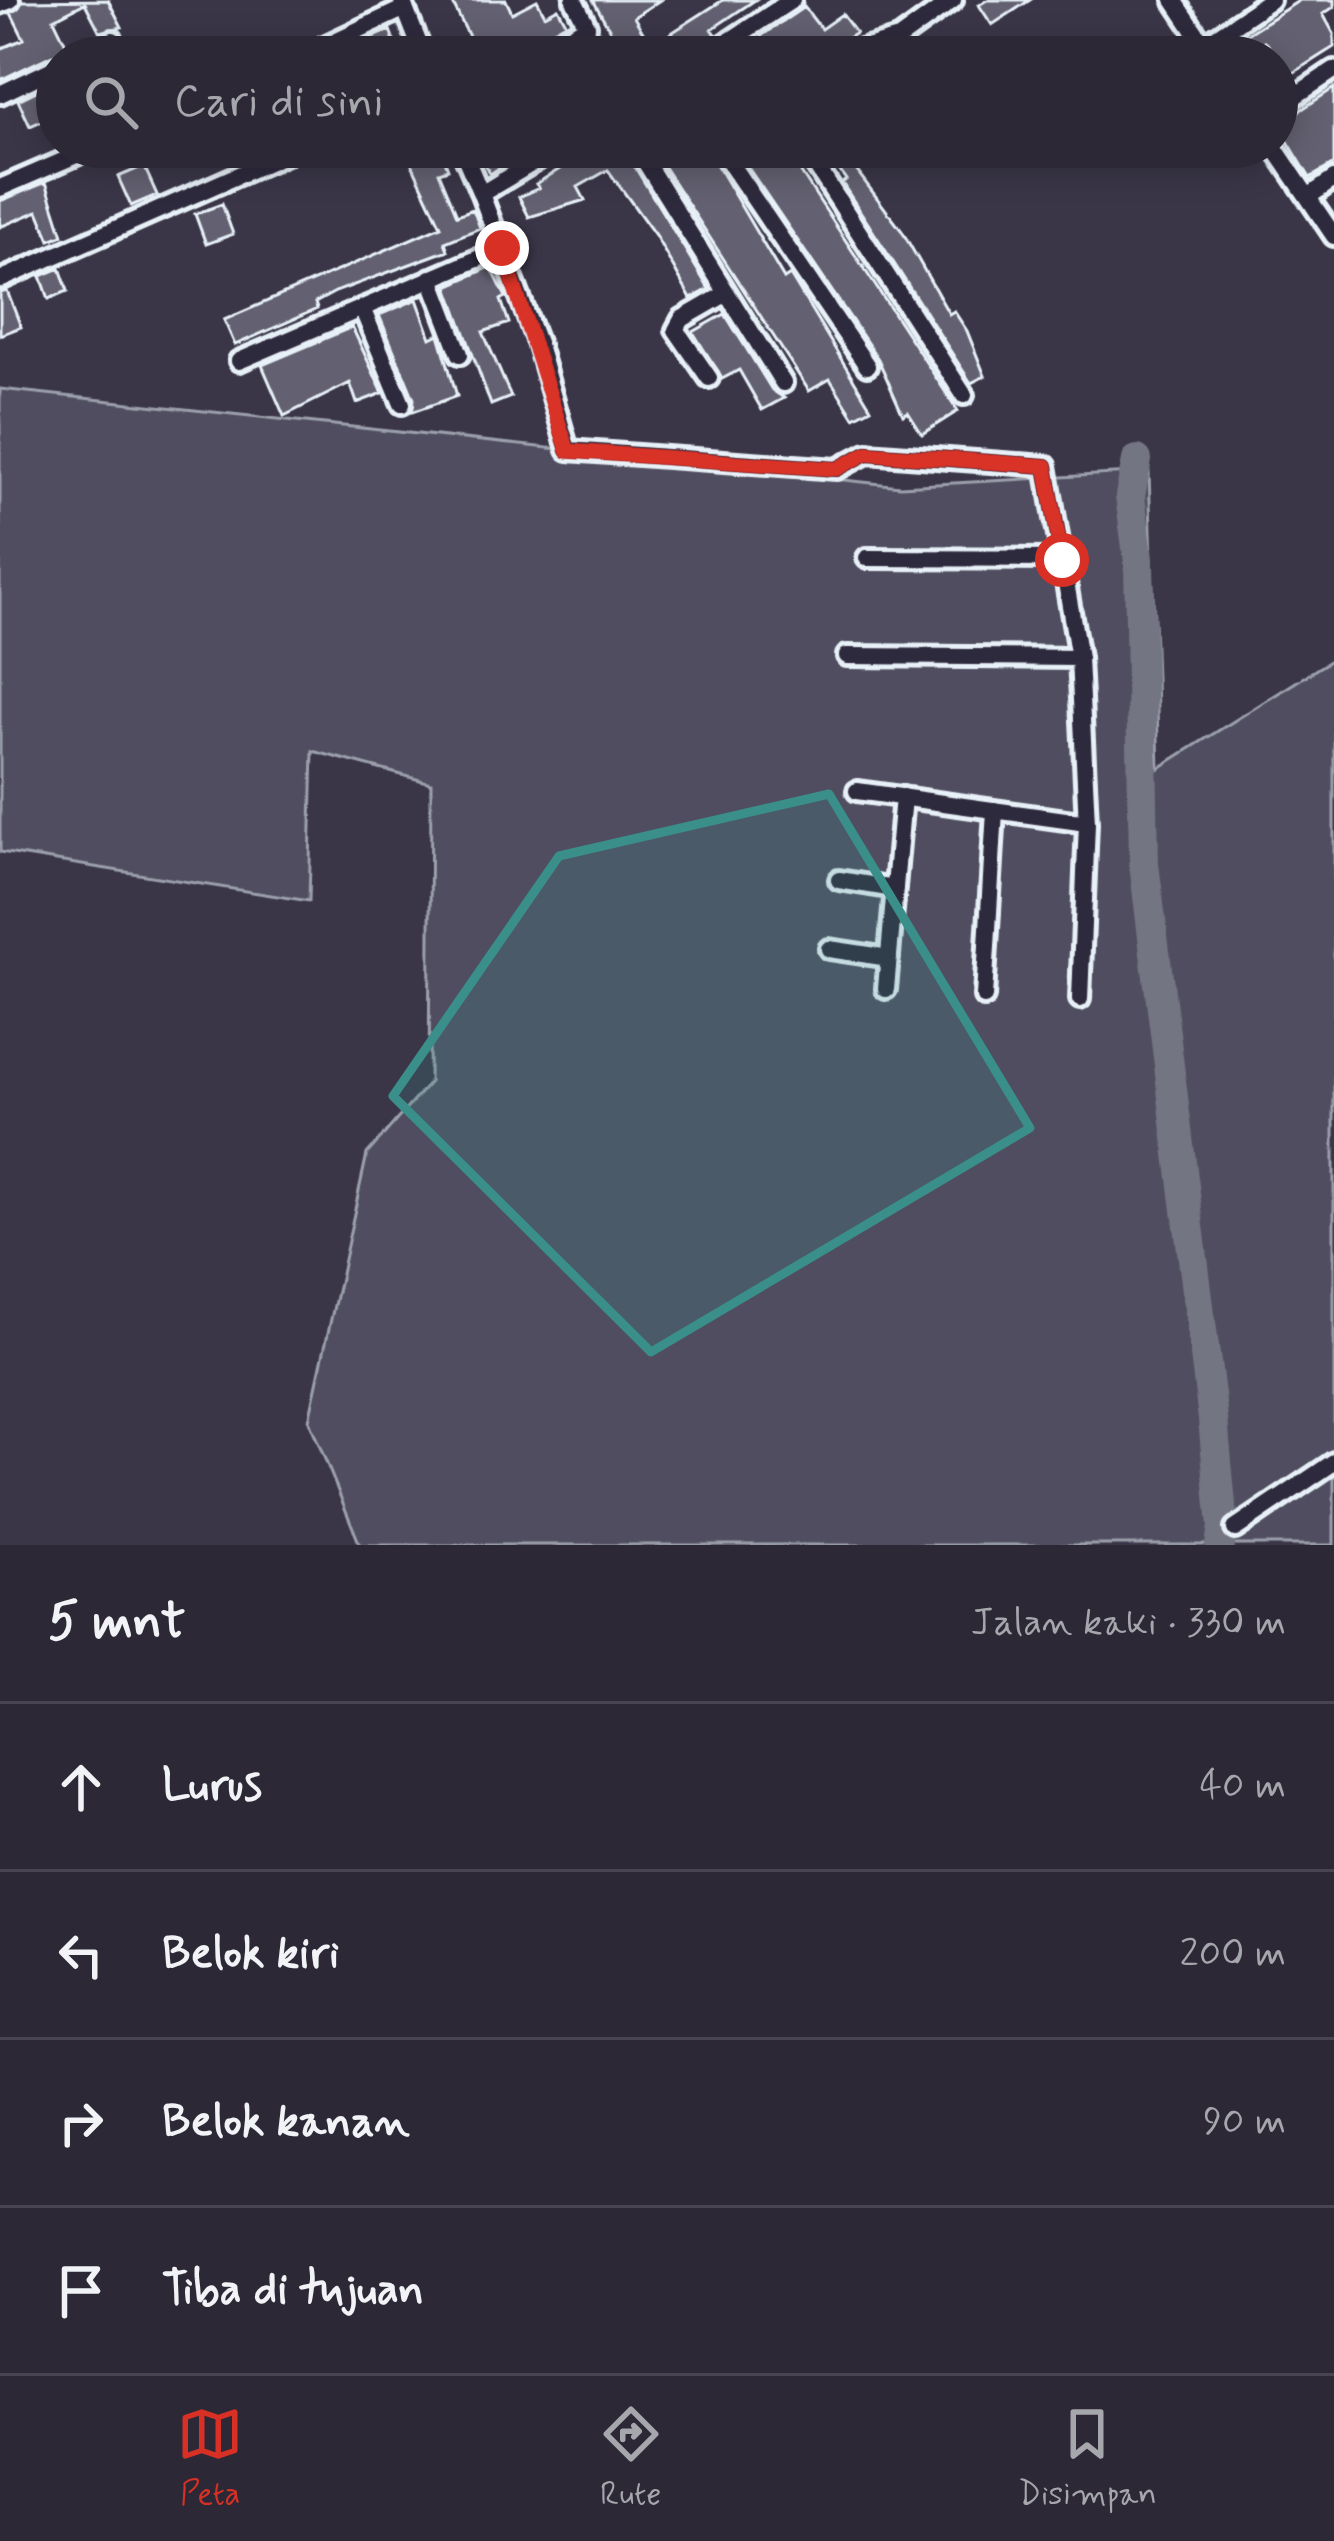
<!DOCTYPE html>
<html lang="id">
<meta charset="utf-8">
<style>
body{margin:0;font-family:Mynerve,sans-serif;background:#34303e;color:#f1f3f6}
.stop{position:absolute;width:36px;height:36px;margin:-27px;border:9px solid #d93025;border-radius:50%;background:#fff}
.stop.end{background:#d93025;border-color:#fff;box-shadow:0 3px 12px #0008}
.list{margin:0;padding:0;list-style:none}
h2{display:flex;justify-content:space-between;align-items:center;height:156px;margin:0;padding:0 48px;font-size:51px}
h2 small{font-size:39px;font-weight:400;color:#a6a6ad}
.list li{display:grid;grid-template-columns:78px 1fr auto;gap:36px;align-items:center;box-sizing:border-box;height:168px;padding:0 48px;border-top:3px solid #484451}
.list b{display:block;font-size:45px;white-space:nowrap}
.list em{font-size:39px;font-style:normal;color:#a6a6ad}
.icon{flex:none;width:66px;height:66px;fill:none;stroke:currentColor;stroke-width:2;stroke-linecap:round;stroke-linejoin:round}
.map{position:relative;flex:none;width:1334px;height:1545px;overflow:hidden}
.search{position:absolute;background:#2c2836;box-shadow:0 6px 30px #0003;left:36px;right:36px;top:36px;height:132px;display:flex;align-items:center;gap:30px;box-sizing:border-box;padding:0 42px;border-radius:66px;color:#a6a6ad;font-size:45px}
.sheet{height:828px;background:#2c2836}
nav{display:flex;justify-content:space-around;align-items:center;box-sizing:border-box;height:168px;border-top:3px solid #484451;background:#2c2836;font-size:33px;color:#a6a6ad}
nav a{display:grid;justify-items:center;gap:6px}
nav .on{color:#d93025}
.map>svg:first-child{display:block}
</style>
<div class="map">
<svg width="1334" height="1545" viewBox="0 0 1334 1545">
<rect width="100%" height="100%" fill="#3a3648"/>
<filter id="ink" filterUnits="userSpaceOnUse"><feTurbulence type="fractalNoise" baseFrequency=".00833" numOctaves="2"/><feDisplacementMap in="SourceGraphic" scale="24" xChannelSelector="R" yChannelSelector="G"/><feConvolveMatrix kernelMatrix="1 2 1 2 8 2 1 2 1" color-interpolation-filters="sRGB"/></filter>
<g filter="url(#ink)">
<path fill="#504e5f" stroke="#9ca0ac" stroke-width="3" d="M0,389L900,486L1149,472L1159,768L1334,658V1545H360L309,1420L367,1154L429,1083L431,783L313,751L309,901L0,852Z"/>
<g fill="none" stroke-linecap="round" stroke-linejoin="round">
<path stroke="#737482" stroke-width="30" d="M1137,460L1130,496L1139,562L1144,864L1213,1419L1223,1527L1220,1545"/>
</g>
<path fill="#636171" stroke="#e8f1f8" stroke-width="3" d="M108,0L122,27L100,32L85,3L54,19L68,48L64,56L52,55L0,80V49L24,39L11,13L23,1Z
M451,0H506L512,13L537,0L545,15L558,8L566,23L505,57H479Z
M593,0H660L634,17L651,46L723,0H755L712,29L716,34L700,44L697,38L669,57H625Z
M987,0H1030L992,25L979,5Z
M1300,0H1334V7L1323,14L1334,34V47L1277,83V57L1264,41L1242,55L1234,42Z
M804,7L821,29L842,14L856,33L817,57H773L761,36Z
M390,30L400,57H375L369,39Z
M57,81V114L30,126L18,100Z
M1334,88V164L1310,178L1278,125Z
M404,147H440L448,169L439,172L457,215L473,209L480,228L445,242L448,250L335,292L315,303L317,309L235,345L224,320L441,226Z
M483,147H511L517,156L490,174L477,151Z
M580,147H623L709,289L691,299L655,235L608,170L578,187L585,200L529,217L519,197L539,188L536,184L571,162L568,156Z
M651,147H706L784,279L790,275L871,408L854,417L830,379L809,391Z
M734,147H784L958,411L922,434L908,412L903,415L878,359Z
M852,147H879L856,170L902,231L949,314L954,311L967,331L985,376L971,383L842,183L846,180L833,161Z
M144,166L157,195L131,206L118,177Z
M46,182L63,235L50,240L38,211L0,227V201Z
M222,204L233,234L206,244L195,214Z
M491,267L506,297L501,300L509,323L483,332L511,397L491,405L448,286Z
M60,268L68,291L49,299L41,276Z
M7,291L21,327L0,335V293Z
M417,299L431,338L439,334L457,396L412,412L414,399L379,315Z
M725,314L772,390L784,398L762,410L739,370L722,379L693,332Z
M352,327L383,393L357,403L350,383L284,416L262,365Z"/>
<g fill="none" stroke-linecap="round" stroke-linejoin="round">
<defs>
<path id="minor" d="M1174,0L1212,57
M402,1L424,57
M0,4L10,0
M1204,45L1270,0
M77,57L113,40
M301,57L405,8
M535,57L587,26L574,0
M705,57L792,0
M836,57L899,39L953,0
M0,94L57,67
M1277,108L1334,70
M461,147L481,194
M559,147L481,194L538,345L568,450L837,469L867,453L1046,466L1079,658L1087,823L1080,999
M636,147L783,383
M719,147L867,366
M804,147L964,395
M1274,147L1334,236
M0,188L95,147
M1308,197L1334,179
M431,278L460,354
M0,280L302,147
M362,308L402,404
M239,361L503,248
M709,378L676,330L682,319L727,293
M867,558L1062,559
M847,656L1079,658
M857,791L1087,823
M839,880L895,889
M829,949L889,958
M886,989L903,797
M984,997L995,810
M1235,1529L1334,1462"/>
</defs>
<use href="#minor" stroke="#e8f1f8" stroke-width="26"/>
<use href="#minor" stroke="#2f2a3d" stroke-width="16"/>
</g>
</g>
<g fill="none" stroke-linecap="round" stroke-linejoin="round" filter="url(#ink)">
<path stroke="#d93025" stroke-width="15" d="M502,248L568,451L837,469L867,453L1046,466L1062,560"/>
</g>
<path fill="#3a8f8a" fill-opacity="0.2" stroke="#3a8f8a" stroke-width="9" stroke-linejoin="round" d="M829,794L1030,1128L651,1352L393,1096L559,856Z"/>
</svg>
<div class="stop" style="left:1062px;top:560px"></div>
<div class="stop end" style="left:502px;top:248px"></div>
<div class="search"><svg class="icon" aria-label="search" viewBox="0 0 24 24"><circle cx="10" cy="10" r="6"/><path d="M15 15l6 6"/></svg>Cari di sini</div>
</div>
<section class="sheet">
<h2>5 mnt<small>Jalan kaki · 330 m</small></h2>
<ul class="list">
<li><svg class="icon" aria-label="ahead" viewBox="0 0 24 24"><path d="M12 20V5M6 11l6-6 6 6"/></svg><div><b>Lurus</b></div><em>40 m</em></li>
<li><svg class="icon" aria-label="left" viewBox="0 0 24 24"><path d="M17 20v-9H6M10 6l-5 5 5 5"/></svg><div><b>Belok kiri</b></div><em>200 m</em></li>
<li><svg class="icon" aria-label="right" viewBox="0 0 24 24"><path d="M7 20v-9h11M14 6l5 5-5 5"/></svg><div><b>Belok kanan</b></div><em>90 m</em></li>
<li><svg class="icon" aria-label="arrive" viewBox="0 0 24 24"><path d="M6 21V4h12l-3 4 3 4H6"/></svg><div><b>Tiba di tujuan</b></div></li>
</ul>
</section>
<nav>
<a class="on"><svg class="icon" aria-label="map" viewBox="0 0 24 24"><path d="M3 6l6-2 6 2 6-2v14l-6 2-6-2-6 2zM9 4v14M15 6v14"/></svg>Peta</a>
<a><svg class="icon" aria-label="directions" viewBox="0 0 24 24"><path d="M12 3l9 9-9 9-9-9zM9 14v-3h6M13 9l2 2-2 2"/></svg>Rute</a>
<a><svg class="icon" aria-label="saved" viewBox="0 0 24 24"><path d="M7 4h10v16l-5-4-5 4z"/></svg>Disimpan</a>
</nav>
